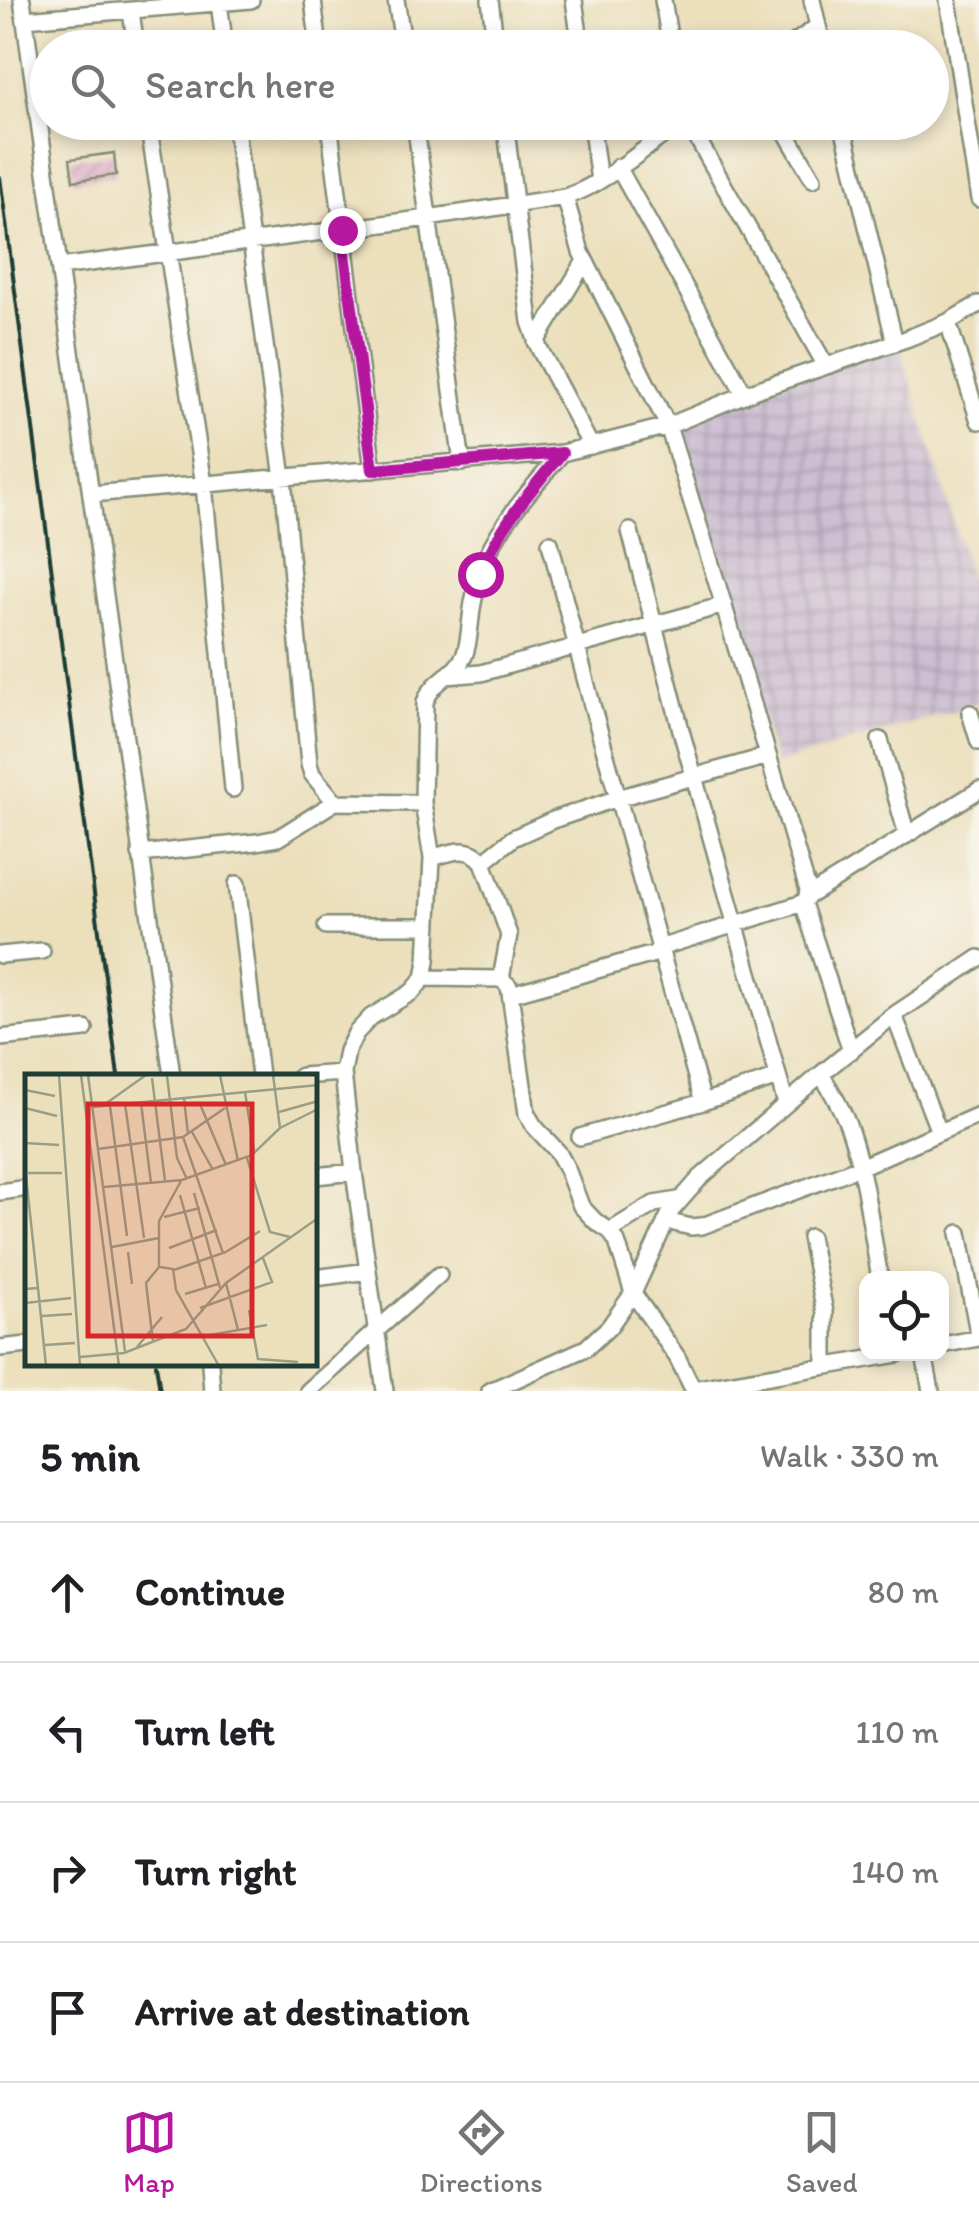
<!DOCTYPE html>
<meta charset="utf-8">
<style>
body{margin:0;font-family:Itim,sans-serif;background:#f6f6f6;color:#202124}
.controls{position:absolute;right:30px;bottom:30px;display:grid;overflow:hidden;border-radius:20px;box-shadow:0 5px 15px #0003}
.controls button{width:90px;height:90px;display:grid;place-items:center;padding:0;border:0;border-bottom:2px solid #e0e0e0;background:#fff;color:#202124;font:50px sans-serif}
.stop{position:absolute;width:30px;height:30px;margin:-22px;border:8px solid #b5179e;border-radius:50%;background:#fff}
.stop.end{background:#b5179e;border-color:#fff;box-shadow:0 2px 10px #0008}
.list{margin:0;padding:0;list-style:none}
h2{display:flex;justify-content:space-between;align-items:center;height:130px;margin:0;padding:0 40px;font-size:42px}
h2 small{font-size:32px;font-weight:400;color:#757577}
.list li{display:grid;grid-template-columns:65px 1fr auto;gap:30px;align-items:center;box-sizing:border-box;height:140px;padding:0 40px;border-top:2px solid #e0e0e0}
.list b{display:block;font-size:38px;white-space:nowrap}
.list em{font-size:32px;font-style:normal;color:#757577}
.icon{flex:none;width:55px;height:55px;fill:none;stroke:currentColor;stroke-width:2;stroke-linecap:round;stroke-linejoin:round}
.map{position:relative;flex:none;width:979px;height:1391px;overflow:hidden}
.search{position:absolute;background:#fff;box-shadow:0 5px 15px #0003;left:30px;right:30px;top:30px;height:110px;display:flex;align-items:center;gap:25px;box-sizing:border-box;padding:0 35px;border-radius:55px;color:#757577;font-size:38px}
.sheet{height:690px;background:#fff}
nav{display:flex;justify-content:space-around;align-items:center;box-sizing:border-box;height:140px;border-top:2px solid #e0e0e0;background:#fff;font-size:28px;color:#757577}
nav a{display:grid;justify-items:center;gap:5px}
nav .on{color:#b5179e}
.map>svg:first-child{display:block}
</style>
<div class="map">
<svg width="979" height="1391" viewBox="0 0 979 1391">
<defs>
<pattern id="industrial-grid" width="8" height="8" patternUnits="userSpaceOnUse" patternTransform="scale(2.5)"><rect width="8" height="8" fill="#cdbed2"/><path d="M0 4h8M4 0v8" fill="none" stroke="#a69cab"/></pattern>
<pattern id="building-hatch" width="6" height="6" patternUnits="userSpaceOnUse" patternTransform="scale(2.5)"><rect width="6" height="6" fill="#deabc4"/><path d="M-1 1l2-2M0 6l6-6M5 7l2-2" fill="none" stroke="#b38ca0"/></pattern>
</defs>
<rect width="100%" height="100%" fill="#f7f3e8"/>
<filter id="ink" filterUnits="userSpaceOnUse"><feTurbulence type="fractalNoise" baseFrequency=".01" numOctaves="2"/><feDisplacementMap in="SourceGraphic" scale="20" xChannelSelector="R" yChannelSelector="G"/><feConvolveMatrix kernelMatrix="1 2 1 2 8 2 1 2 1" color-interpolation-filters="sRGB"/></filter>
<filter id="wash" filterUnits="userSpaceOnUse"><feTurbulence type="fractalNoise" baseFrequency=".0048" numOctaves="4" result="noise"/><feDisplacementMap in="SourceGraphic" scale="40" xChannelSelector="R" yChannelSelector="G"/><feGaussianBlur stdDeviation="2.25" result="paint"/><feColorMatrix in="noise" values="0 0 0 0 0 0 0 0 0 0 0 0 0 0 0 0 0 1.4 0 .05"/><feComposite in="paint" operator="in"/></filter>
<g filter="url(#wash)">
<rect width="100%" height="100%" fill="#ebdfbc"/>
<path fill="url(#industrial-grid)" d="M899,344L979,608V703L776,764L671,418Z"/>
<g id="blocks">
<path fill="url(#building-hatch)" d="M114,153L116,175L73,181L70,159Z"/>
</g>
</g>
<g filter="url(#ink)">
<use href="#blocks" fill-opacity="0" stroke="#858e78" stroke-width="2.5"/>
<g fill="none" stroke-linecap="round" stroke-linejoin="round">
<defs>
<path id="minor" d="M22,0L172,1076
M313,0L319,48
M396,0L404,48
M490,0L496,48
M574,0L581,48
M663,0L671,48
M812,0L823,48
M948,0L979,199
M219,3L225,48
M131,11L136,48
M25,19L251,0
M787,48L818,26
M148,122L204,485L233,789
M235,122L283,478L309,764L312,774L335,802
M329,122L373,470
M415,122L462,463
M505,122L530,322L539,348L591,446
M591,122L599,181
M688,122L826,366
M780,122L813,179
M842,122L895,343
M618,167L745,395
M60,267L428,218L565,197C604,185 647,146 681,122
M948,322L979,421
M536,342L585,261
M91,494L562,453L668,426L753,391L906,339L948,322L979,304
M630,531L682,734L786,1104
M550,543L592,705L703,1102
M446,676L481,673L724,605
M970,713L979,742
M880,740L907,835
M140,854L257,842L278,838L335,802L423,803
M432,858C451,852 469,844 483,862L509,935L501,979
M483,862L513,838L553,820L618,798L768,756
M237,884L260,1076
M807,897L979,790
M803,903L851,1051
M326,926H429
M0,955L42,951
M424,978L501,979L509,986L527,1114L534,1126L558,1152L567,1169L581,1206L595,1221L610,1231L617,1242L633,1293L677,1357L694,1391
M511,994L654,954L659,948L803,903L807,897L808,890L720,593L668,426L581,252L565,197
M894,1015L939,1132
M0,1038L85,1029
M821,1074C832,1092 843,1110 850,1131C866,1178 871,1230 880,1278
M301,1076L343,1073
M580,1137L703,1102L778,1077
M315,1176L354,1172
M0,1192L28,1188
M666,1221L691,1227L702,1226L860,1167L979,1115
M610,1231L654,1204L678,1200
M959,1233L979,1337
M810,1237L825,1312V1366
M315,1278L368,1271
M942,1345L979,1338
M0,1348L28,1345
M924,1354L931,1391
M210,1364L212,1391
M693,1389L898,1354
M308,1391L439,1275
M385,1391L354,1172L343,1073L347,1051L356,1033L371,1017L412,992L424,978L427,961L432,858L423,803L425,702C435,677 454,677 464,656C469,645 469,631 471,618C472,603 476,588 480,573C496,526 531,490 562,453
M490,1391L586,1348L609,1327L633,1293L671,1211L700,1178L821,1074L894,1015L979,958"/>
</defs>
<use href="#minor" stroke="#858e78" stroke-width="20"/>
<use href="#minor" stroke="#fff" stroke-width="15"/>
<path stroke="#1f3d34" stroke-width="4" d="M0,177L118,1076
M156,1364L160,1391"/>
</g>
</g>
<g fill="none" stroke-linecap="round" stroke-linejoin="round" filter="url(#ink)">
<path stroke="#b5179e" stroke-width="12" d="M342,230L373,470L562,453C528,494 501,524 480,574"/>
</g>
<g transform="translate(25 1074)">
<rect width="292" height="292" fill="#ebdfbc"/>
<path fill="none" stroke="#999e86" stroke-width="2.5" d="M34,1L55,292M56,1L94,292M63,1L100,277M195,1L213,87M142,2L152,84L162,105M127,4L140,107M0,16L30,22M220,18L229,77M159,25L163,60M174,28L201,91M116,29L126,109M100,30L119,164M85,32L102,162M68,33L293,11M76,33L121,1M0,34L32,42M254,38L293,27M255,54L293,35M167,58L188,96M0,69L34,71M73,75L158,63L200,34M222,84L245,158L265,163M0,93L13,214L0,215M3,99H37M79,113L157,106L227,81L255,54L248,1M169,119L195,214M155,121L181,214M139,143L175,134M87,173L134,164M144,174L192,156M103,178L107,210M199,179L235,157M135,193L148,195L151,216L194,292M149,196L198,179L158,63M201,209L213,256M13,214L21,292M160,220L193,210M0,229L46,224M175,234L247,208L238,184M224,236L233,285L273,288M17,242L47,240M179,262L242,251M128,268L121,209L134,193V147L156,107M20,271L50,269M112,273L137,243M55,283L99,279L161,255L201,209L293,144"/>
<path fill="#d62828" fill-opacity="0.15" stroke="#d62828" stroke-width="5" d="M63,30H227V262H63Z"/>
<rect width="292" height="292" fill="none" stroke="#1f3d34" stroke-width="5"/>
</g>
</svg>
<div class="controls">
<button><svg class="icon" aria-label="locate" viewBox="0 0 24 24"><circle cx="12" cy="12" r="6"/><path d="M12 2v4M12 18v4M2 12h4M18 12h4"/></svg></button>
</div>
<div class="stop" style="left:480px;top:574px"></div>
<div class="stop end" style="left:342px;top:230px"></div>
<div class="search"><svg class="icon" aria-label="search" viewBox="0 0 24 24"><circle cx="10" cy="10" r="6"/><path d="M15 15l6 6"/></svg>Search here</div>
</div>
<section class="sheet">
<h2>5 min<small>Walk · 330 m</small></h2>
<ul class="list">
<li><svg class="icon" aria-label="ahead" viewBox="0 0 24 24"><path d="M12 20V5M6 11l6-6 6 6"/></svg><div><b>Continue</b></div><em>80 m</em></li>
<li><svg class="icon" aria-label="left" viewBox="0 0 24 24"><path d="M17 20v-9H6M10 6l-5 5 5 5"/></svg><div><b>Turn left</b></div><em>110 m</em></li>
<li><svg class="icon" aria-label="right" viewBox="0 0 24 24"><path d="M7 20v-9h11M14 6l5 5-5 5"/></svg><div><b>Turn right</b></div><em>140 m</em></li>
<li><svg class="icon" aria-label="arrive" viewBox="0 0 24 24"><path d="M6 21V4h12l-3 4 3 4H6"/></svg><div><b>Arrive at destination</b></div></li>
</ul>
</section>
<nav>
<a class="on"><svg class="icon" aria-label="map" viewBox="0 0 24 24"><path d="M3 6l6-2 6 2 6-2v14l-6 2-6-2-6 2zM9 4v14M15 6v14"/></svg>Map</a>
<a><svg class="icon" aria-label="directions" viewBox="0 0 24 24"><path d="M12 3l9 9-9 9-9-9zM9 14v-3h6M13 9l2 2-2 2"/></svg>Directions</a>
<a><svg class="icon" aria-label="saved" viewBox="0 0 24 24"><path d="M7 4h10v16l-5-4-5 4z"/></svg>Saved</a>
</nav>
